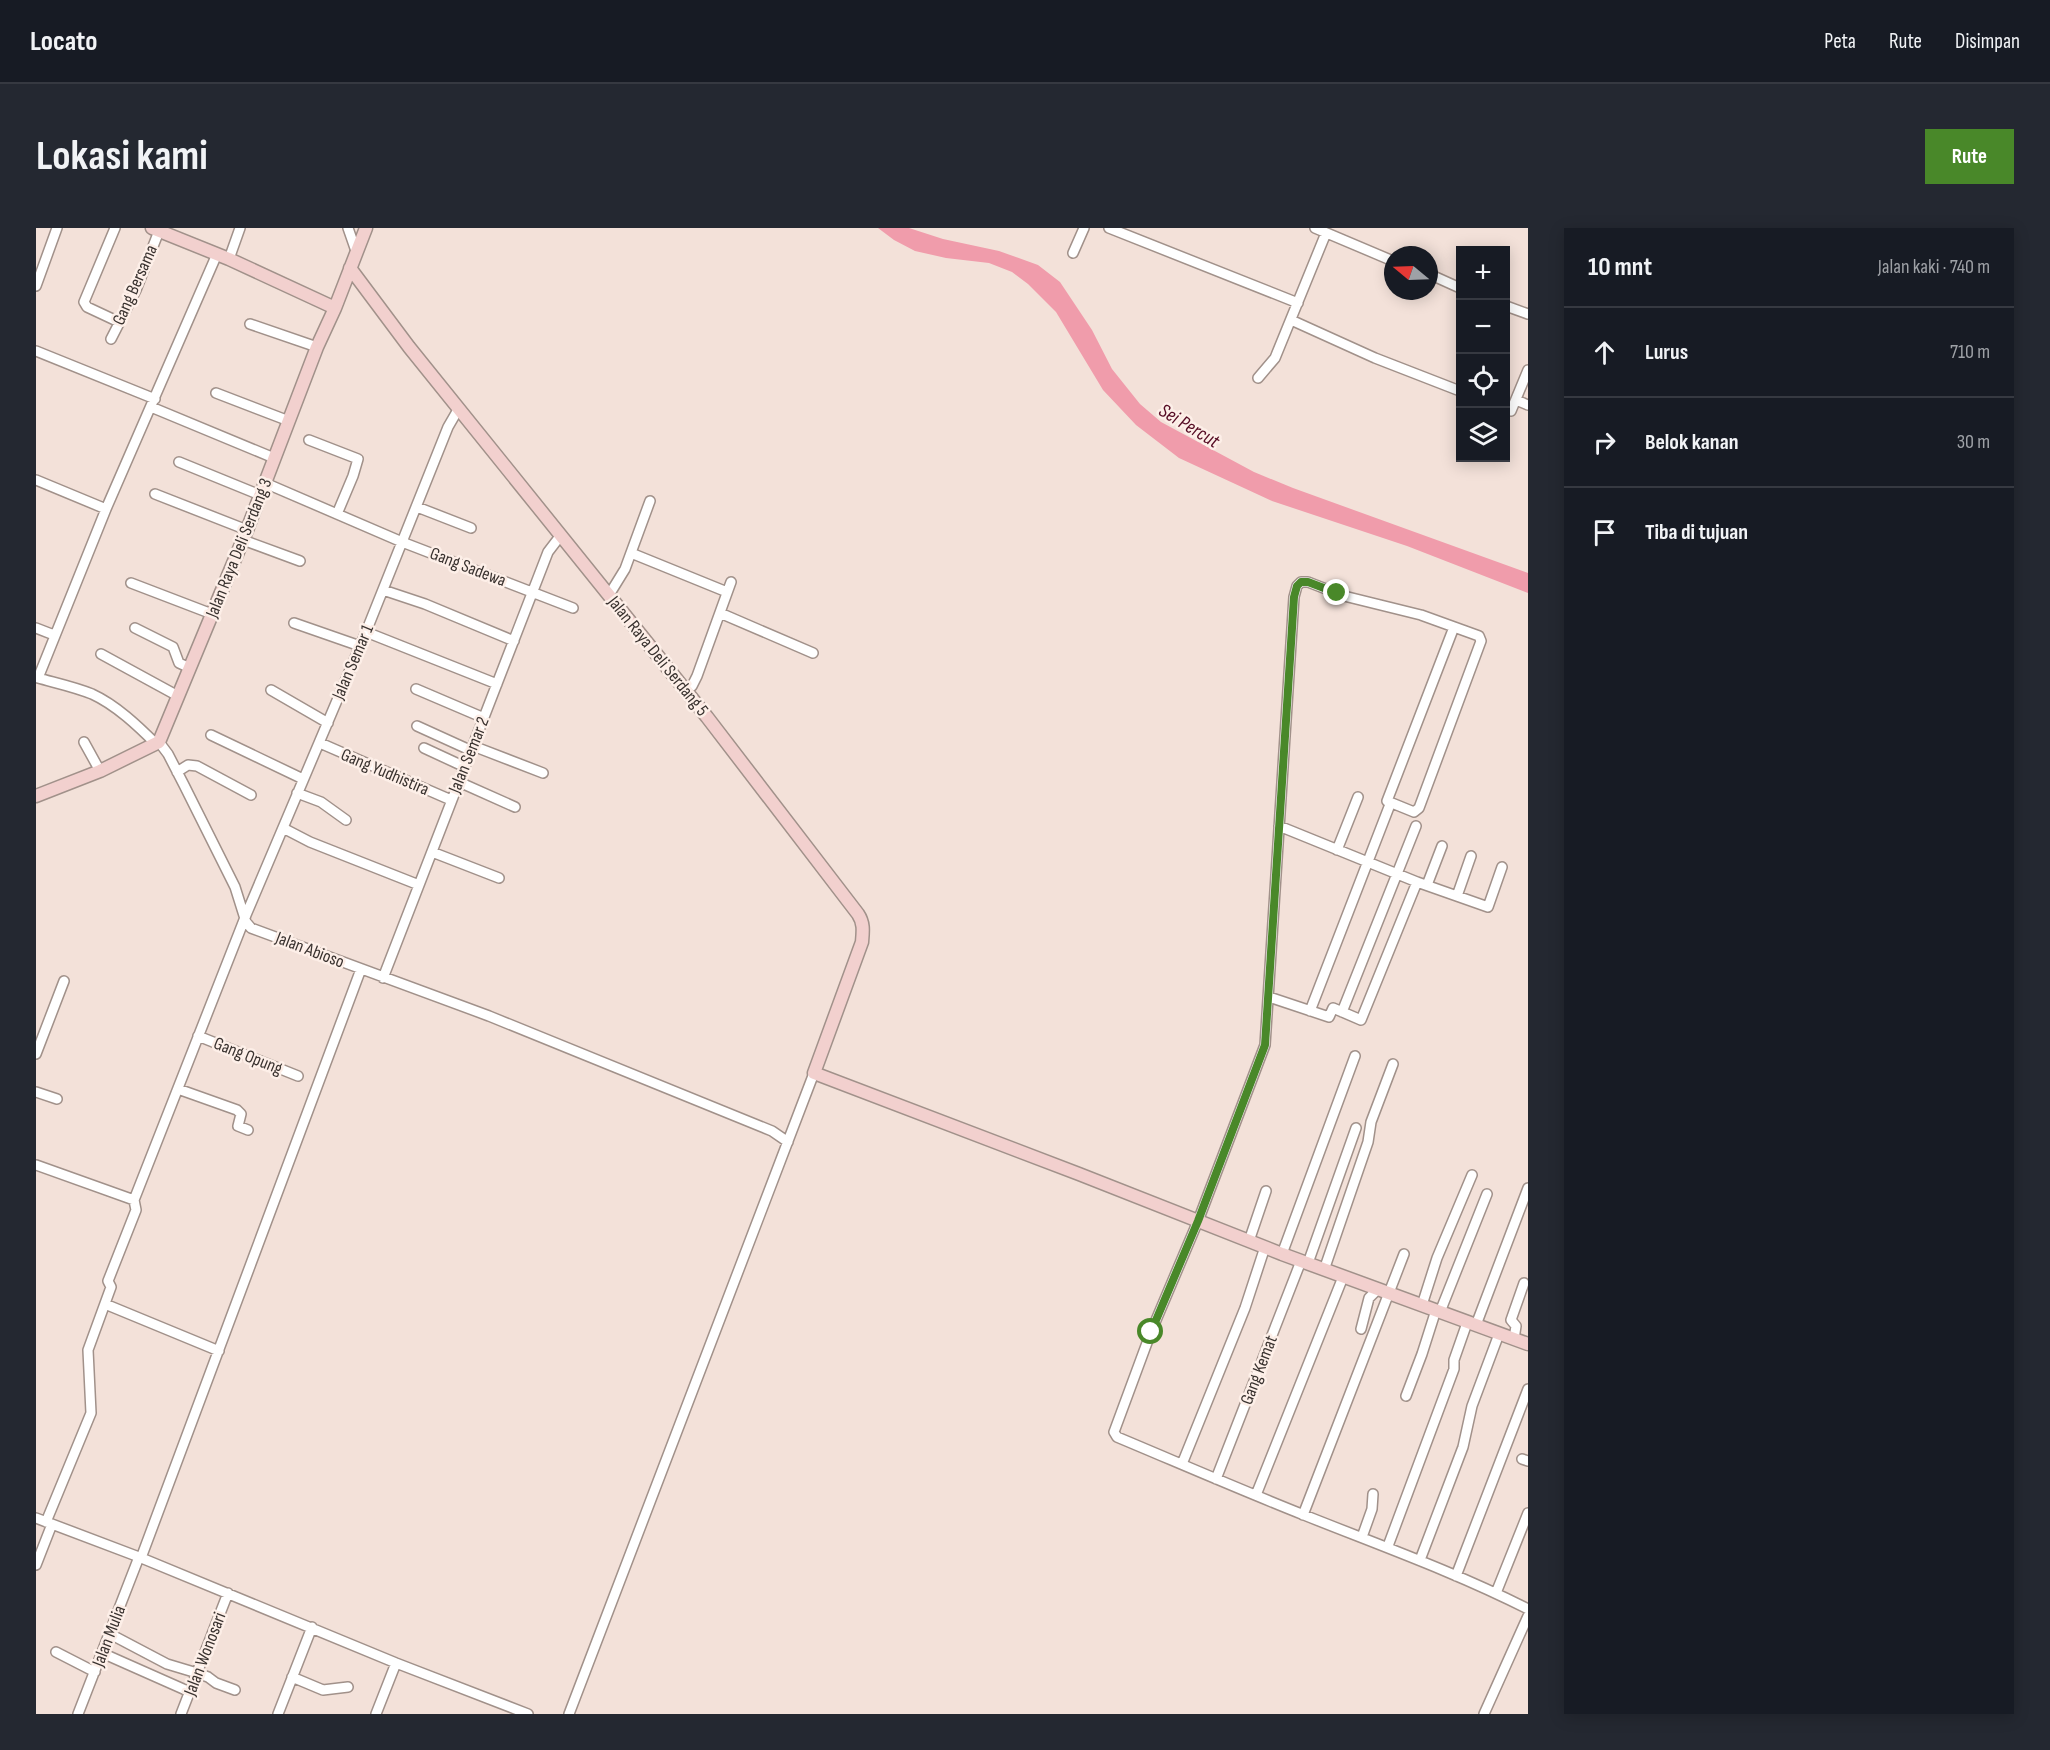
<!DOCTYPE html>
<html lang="id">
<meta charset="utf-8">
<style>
body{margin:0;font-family:"Sofia Sans Condensed",sans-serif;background:#242831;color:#f1f3f6}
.controls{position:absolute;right:18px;top:18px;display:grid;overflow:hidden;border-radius:0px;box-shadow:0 3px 15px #0003}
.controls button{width:54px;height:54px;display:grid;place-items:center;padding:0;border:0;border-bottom:2px solid #363941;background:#171b24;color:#f1f3f6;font:30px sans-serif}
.compass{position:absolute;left:1348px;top:18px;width:54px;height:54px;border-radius:50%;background:#171b24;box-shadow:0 3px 15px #0003;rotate:289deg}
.stop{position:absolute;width:18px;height:18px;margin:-14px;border:4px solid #498829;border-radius:50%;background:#fff}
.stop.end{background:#498829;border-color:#fff;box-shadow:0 2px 6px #0008}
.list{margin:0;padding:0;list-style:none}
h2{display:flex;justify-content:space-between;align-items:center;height:78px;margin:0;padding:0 24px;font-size:26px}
h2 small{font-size:20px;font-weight:400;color:#9ea1a6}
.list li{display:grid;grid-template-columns:39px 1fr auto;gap:18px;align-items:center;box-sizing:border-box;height:90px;padding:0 24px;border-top:2px solid #363941}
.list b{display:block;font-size:22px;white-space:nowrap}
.list em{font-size:20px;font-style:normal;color:#9ea1a6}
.icon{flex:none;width:33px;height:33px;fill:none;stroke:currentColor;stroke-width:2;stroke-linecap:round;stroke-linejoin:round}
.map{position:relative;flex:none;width:1492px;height:1486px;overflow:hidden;border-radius:0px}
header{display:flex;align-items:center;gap:36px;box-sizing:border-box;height:84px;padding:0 30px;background:#171b24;border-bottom:2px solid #363941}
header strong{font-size:28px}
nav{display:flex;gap:33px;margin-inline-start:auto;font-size:21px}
.intro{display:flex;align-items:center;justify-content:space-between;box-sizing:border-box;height:144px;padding:0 36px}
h1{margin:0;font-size:42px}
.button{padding:15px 27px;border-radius:0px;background:#498829;color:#fff;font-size:21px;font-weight:700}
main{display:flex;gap:36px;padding:0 36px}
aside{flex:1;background:#171b24;border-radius:0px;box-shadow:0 3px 15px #0003}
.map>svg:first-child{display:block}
</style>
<header>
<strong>Locato</strong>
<nav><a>Peta</a><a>Rute</a><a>Disimpan</a></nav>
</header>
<div class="intro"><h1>Lokasi kami</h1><a class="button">Rute</a></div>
<main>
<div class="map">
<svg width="1492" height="1486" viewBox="0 0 1492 1486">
<rect width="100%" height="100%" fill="#f3e1d9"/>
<path fill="#f09cab" d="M842,0H873L907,11L963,23L1002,37L1024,54L1056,102L1076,141L1104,176L1125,194L1218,244L1257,260L1492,345V365L1371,318L1236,273L1143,230L1100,197L1067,162L1020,84L992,56L976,44L953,35L910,30L879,23L858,12Z"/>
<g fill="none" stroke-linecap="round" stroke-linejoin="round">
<defs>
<path id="street" d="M79,0L48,74L51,79L83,94
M312,0L320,23
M1073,0L1262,75
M1279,0L1357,33
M1037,25L1048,0
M193,31L204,0
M1393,46L1424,60
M0,58L21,0
M1470,78L1492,86
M1255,92L1339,130L1424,163
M214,96L281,119
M75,111L100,62L123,3
M0,123L119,171
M1222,150L1239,130L1290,5
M180,165L253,193
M1480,172L1492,177
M115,179L238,230
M1470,181L1475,183L1492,142
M273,212L322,231L317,248L301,286
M143,234L224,267
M0,252L70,281
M229,255L366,314L537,380
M119,266L211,302
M381,279L435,300
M207,312L264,333
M595,325L691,364
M95,355L176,386
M347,362L389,376L478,413
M573,367L589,341L614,273
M684,385L777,425
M258,395L324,418
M1418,399L1351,573L1378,584L1383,580L1445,413L1443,408L1385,387L1308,368L1272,354H1265L1261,358L1258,369L1229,817L1162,993L1115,1104L1078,1204L1081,1209C1143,1235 1205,1262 1268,1287C1343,1317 1419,1344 1492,1381
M0,400L18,407
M99,400L137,419L143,435L154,440
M330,404L461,456
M65,426L142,468
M380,461L448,490
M235,462L292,495
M649,462L656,458L661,448L695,354
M381,498L436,523
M175,507L267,551
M48,514L64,543
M123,514L132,526L148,557L199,659L210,694L215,700L453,788L736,903L752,914
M284,515L415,572
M120,516C102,498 80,477 56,466C39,459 20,455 2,450L70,281L181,26
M437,518L507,545
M388,520L429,539
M141,544L152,537L161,538L215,567
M423,554L479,579
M261,565L285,574L310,592
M1243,598L1381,654L1452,679L1466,639
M247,600L274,614L383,657
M1301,622L1322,569
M396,624L463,650
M1391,657L1406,618
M1421,668L1435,628
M347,750L512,324L525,307
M1233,769L1293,789L1297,780L1325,792L1381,654
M1274,783L1353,579
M1306,784L1380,598
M162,808L262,848
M0,826L28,753
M142,861L201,882L205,886L202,898L212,902
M0,864L21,871
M0,937L98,972L210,687L330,404L412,199L423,180
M1213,1013L1230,963
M1246,1026L1319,828
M1272,1035L1320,900
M1288,1042L1332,914L1335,894L1357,836
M69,1076L183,1123
M1386,1077L1401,1030L1436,947
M1404,1084L1451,966
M1440,1097L1492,960
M1325,1101L1333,1070L1342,1061
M1478,1111L1480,1098L1475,1092L1488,1055
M1370,1168L1386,1126L1400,1082
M1486,1231L1492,1233
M1146,1236L1209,1080L1229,1019
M1180,1251L1265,1033
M1220,1267L1307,1049
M1267,1287L1368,1026
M0,1290L103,1329L360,1435L492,1486
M10,1294L55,1185L52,1122L75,1059L72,1053L100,982L98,972
M1326,1309L1336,1281L1337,1266
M1352,1318L1418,1141V1132L1431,1095
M105,1330L325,741
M1384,1332L1427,1219L1436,1178L1463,1106
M0,1337L16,1296
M1420,1348L1492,1161
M1460,1365L1492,1285
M74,1406L131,1436L161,1445L172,1449L180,1455L199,1462
M20,1424L59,1444
M66,1425L154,1464
M256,1449L287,1462L312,1459
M42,1486L103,1329
M145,1486L192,1365
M242,1486L276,1399
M340,1486L360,1435
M533,1486L778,845
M1448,1486L1492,1388"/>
<path id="secondary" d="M116,0L193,31L299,80
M314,40L373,119L671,489L822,686C828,695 827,703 826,714L778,845L1043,946L1246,1026L1492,1116
M0,568L64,543L123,514L211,302L281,119L299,80L330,0"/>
</defs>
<use href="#street" stroke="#a1918a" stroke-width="12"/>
<use href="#secondary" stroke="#a1918a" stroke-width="15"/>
<use href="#street" stroke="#fff" stroke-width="9"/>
<use href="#secondary" stroke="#f2d0ce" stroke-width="12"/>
</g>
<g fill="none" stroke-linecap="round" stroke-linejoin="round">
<path stroke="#498829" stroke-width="8" d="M1115,1104L1162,993L1229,817L1258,369L1261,358L1265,354H1272L1301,365"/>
</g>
<g text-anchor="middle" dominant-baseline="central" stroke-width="5" stroke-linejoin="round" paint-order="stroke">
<g font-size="18" fill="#39322f" stroke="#fdefe8">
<text transform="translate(99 57) rotate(-66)">Gang Bersama</text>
<text transform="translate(203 320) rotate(-68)">Jalan Raya Deli Serdang 3</text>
<text transform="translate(432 339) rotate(21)">Gang Sadewa</text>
<text transform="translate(622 428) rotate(51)">Jalan Raya Deli Serdang 5</text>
<text transform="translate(317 434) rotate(-67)">Jalan Semar 1</text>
<text transform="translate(433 527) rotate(-68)">Jalan Semar 2</text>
<text transform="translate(349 544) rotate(23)">Gang Yudhistira</text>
<text transform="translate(274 722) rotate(21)">Jalan Abioso</text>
<text transform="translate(212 828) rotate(22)">Gang Opung</text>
<text transform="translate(1223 1142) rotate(-69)">Gang Kemat</text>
<text transform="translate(73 1408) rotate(-69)">Jalan Mulia</text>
<text transform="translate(169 1426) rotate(-69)">Jalan Wonosari</text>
</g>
<g font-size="20" font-style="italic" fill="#560c24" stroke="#fdefe8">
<text transform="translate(1153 198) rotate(31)">Sei Percut</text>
</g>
</g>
</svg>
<div class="controls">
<button>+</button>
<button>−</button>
<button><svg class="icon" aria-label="locate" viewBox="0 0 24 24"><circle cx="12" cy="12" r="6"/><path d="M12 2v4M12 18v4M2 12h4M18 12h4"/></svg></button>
<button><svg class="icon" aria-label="layers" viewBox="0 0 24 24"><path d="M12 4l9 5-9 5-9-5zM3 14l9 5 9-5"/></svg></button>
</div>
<svg class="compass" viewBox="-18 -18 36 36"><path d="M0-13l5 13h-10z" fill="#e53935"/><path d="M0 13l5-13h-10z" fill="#9ea1a6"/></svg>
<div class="stop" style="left:1115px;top:1104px"></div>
<div class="stop end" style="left:1301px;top:365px"></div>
</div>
<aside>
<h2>10 mnt<small>Jalan kaki · 740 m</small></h2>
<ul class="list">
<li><svg class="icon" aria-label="ahead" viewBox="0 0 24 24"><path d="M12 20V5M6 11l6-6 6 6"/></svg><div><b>Lurus</b></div><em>710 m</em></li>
<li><svg class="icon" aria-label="right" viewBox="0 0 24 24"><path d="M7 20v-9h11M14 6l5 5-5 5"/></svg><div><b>Belok kanan</b></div><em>30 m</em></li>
<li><svg class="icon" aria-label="arrive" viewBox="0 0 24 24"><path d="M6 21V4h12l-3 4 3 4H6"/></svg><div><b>Tiba di tujuan</b></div></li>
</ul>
</aside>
</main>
